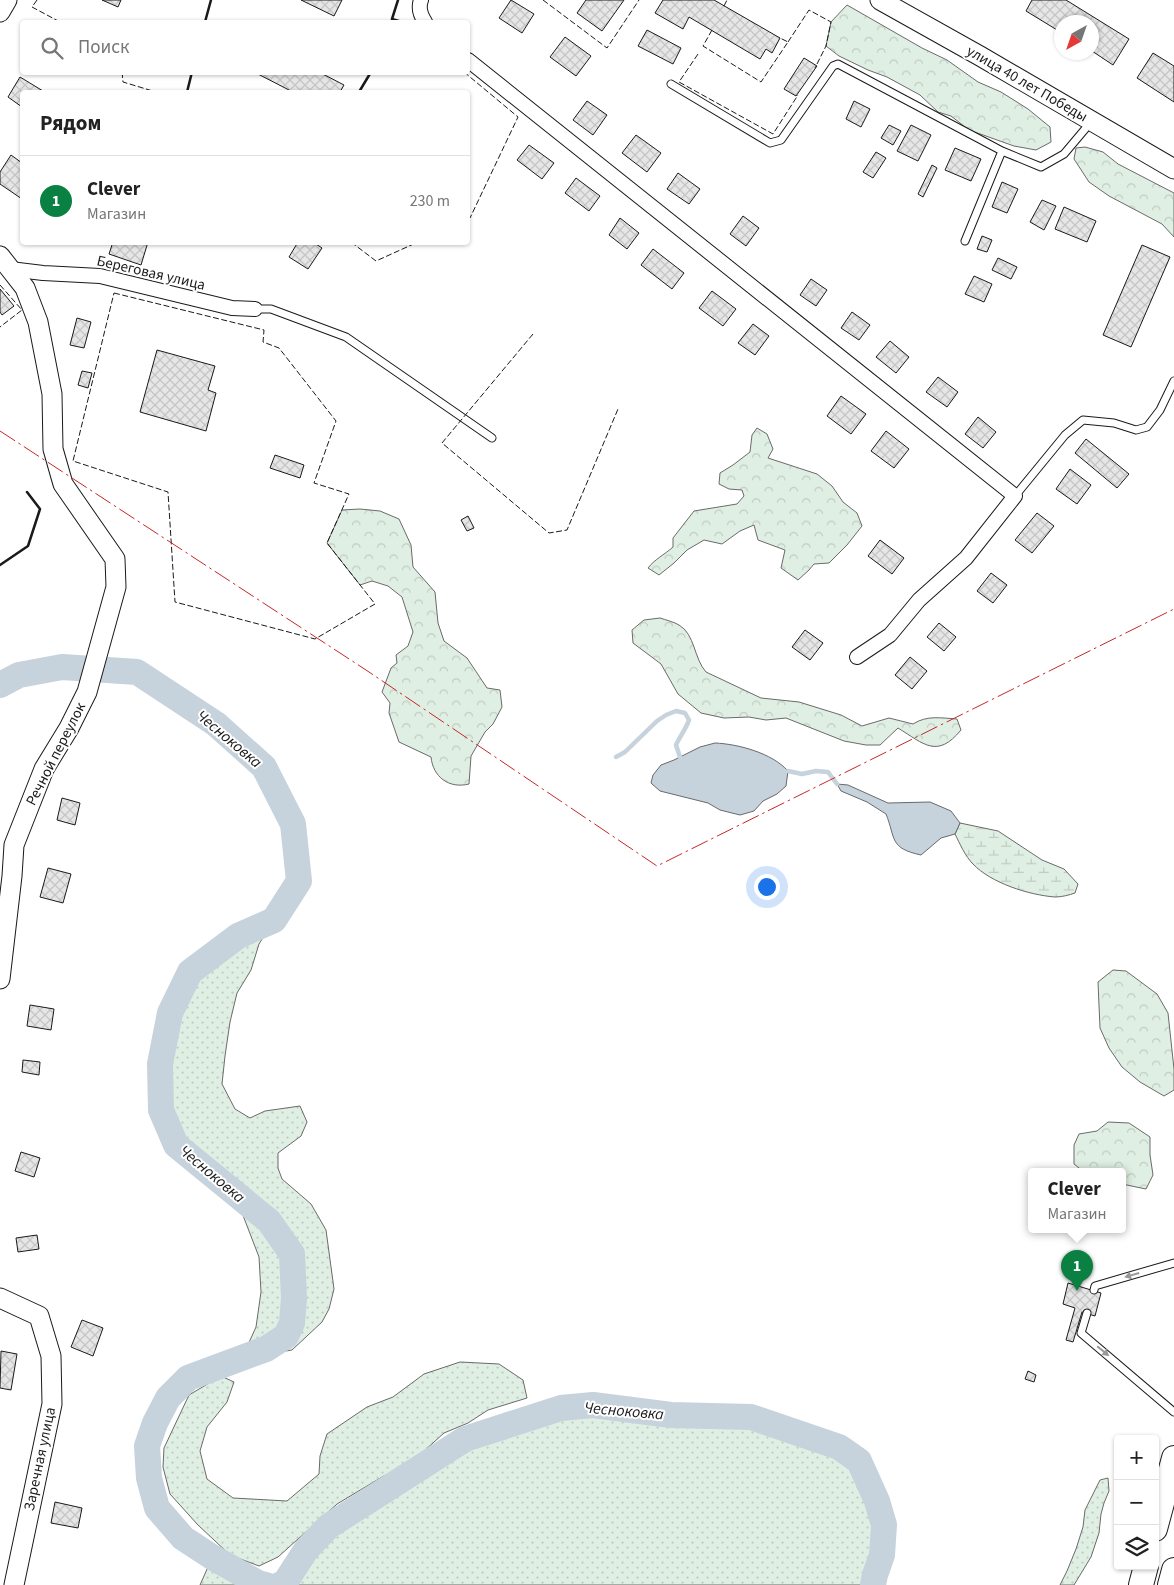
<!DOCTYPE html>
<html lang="ru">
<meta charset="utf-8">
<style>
body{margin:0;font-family:"Source Sans 3",sans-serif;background:#f6f6f6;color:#222}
.controls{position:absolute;right:15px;bottom:15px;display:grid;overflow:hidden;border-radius:5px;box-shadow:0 1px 4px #0004}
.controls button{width:45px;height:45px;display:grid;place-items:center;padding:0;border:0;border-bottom:1px solid #e0e0e0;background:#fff;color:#222;font:25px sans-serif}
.compass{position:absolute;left:1054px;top:15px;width:45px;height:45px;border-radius:50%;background:#fff;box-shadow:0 1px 4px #0004;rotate:220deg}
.you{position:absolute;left:766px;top:886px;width:18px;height:18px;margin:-12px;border:4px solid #fff;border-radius:50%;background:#1a73e8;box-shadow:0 0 0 8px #1a73e833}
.badge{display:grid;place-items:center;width:32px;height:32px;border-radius:50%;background:#0b8043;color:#fff;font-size:16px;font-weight:700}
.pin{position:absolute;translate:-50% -41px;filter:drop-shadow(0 1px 2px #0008)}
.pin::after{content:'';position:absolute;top:26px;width:18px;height:15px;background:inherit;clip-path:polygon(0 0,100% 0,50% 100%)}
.popup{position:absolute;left:1028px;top:1168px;width:98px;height:65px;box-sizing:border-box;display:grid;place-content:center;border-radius:5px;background:#fff;filter:drop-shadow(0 1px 4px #0005);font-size:16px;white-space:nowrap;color:#767676}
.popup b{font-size:19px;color:#222}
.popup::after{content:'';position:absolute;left:50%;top:100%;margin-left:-10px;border:10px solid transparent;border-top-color:#fff}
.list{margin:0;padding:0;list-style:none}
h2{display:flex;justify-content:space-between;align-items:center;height:65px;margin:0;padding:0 20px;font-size:21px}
h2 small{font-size:16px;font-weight:400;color:#767676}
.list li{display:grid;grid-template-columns:32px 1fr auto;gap:15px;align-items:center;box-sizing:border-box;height:90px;padding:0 20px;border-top:1px solid #e0e0e0}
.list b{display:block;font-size:19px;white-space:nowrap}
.list p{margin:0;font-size:16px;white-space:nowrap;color:#767676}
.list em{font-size:16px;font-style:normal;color:#767676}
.icon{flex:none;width:28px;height:28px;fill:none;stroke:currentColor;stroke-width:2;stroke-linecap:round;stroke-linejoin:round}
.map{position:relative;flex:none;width:1174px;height:1585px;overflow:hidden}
.search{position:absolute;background:#fff;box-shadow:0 1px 4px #0004;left:20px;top:20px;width:450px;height:55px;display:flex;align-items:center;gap:12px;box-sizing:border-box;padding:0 18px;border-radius:5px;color:#767676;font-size:19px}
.panel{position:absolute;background:#fff;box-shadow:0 1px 4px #0004;left:20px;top:90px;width:450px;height:155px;border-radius:5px}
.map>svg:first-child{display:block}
</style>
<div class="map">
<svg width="1174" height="1585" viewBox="0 0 1174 1585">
<defs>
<pattern id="grass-dots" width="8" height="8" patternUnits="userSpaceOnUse" patternTransform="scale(1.25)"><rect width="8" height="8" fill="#e0efe3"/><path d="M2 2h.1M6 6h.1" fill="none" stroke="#c0ccc2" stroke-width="1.8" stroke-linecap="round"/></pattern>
<pattern id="forest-crowns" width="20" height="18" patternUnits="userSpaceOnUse" patternTransform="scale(1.25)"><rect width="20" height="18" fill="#e0efe3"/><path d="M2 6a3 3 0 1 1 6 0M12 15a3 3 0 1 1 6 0" fill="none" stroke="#c0ccc2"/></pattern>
<pattern id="wetland-marsh" width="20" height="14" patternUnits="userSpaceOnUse" patternTransform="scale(1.25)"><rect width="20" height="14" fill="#e0efe3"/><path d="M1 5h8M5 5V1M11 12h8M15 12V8" fill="none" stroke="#c0ccc2"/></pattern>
<pattern id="building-cross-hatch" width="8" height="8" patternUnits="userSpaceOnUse" patternTransform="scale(1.25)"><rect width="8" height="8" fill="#e6e6e6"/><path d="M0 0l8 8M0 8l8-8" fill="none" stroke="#c5c5c5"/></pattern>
</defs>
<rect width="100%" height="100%" fill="#fff"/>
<path fill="url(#grass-dots)" stroke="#6a6a6a" d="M274,920L259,944L251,970L237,993L230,1022L225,1056L222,1084L235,1109L250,1118L265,1111L300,1106L307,1122L301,1136L278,1153V1168L282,1179L311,1204L326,1230L334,1289L329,1309L322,1322L292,1350L242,1358L256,1327L261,1292L259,1257L234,1192L176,1145L161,1110L160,1064L170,1013L190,972L238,936Z
M460,1362L499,1364L523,1380L527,1398L488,1410L468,1423L444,1433L413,1461L382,1477L337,1504L278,1557L259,1566L230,1555L198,1525L170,1494L163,1467L164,1448L189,1395L221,1376L234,1382L227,1402L207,1427L200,1451L207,1479L233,1498L287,1501L319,1474L320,1456L327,1434L367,1407L393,1397L424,1374Z
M593,1405L671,1415L751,1417L839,1447L859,1461L877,1501L884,1525L882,1555L875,1575L873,1585H279L284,1584L306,1550L329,1526L465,1439L561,1408Z
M1108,1478L1109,1491L1104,1503L1101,1514L1099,1533L1091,1557L1074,1585H1060L1067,1571L1076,1549L1083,1527L1085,1510L1100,1480Z
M212,1558L258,1583L266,1585H200Z"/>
<path fill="url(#forest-crowns)" stroke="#6a6a6a" d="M847,5L922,48L947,60L978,82L1001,92L1028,109L1050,127L1051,142L1036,150L1014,146L969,130L951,116L938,112L920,95L887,77L868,70L839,56L826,46L831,22Z
M1085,147L1103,152L1118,164L1174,193V237L1162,224L1109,196L1089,182L1074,159L1076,148Z
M757,428L767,434L773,449L768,458L817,474L832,486L843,502L857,513L862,526L847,545L829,563L814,564L809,570L798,580L781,568L785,550L758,540L754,525L740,531L722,544L704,540L687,550L674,563L659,575L648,568C655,559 664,555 673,547V538L694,511L737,504L744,496L742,490L729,489L719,484L720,473L733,465L750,452L752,435Z
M360,509L380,511L399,519L411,545L413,567L435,592L438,623L444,641L467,658L487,688L500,690L502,707L493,724L485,732L471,756L469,784C449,789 433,777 431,757L399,742L389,713L390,703L382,692L391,668L397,663L396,655L408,646L413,632L402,597L388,586L372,581L360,585L327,543L342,510Z
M660,618C666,620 674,622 679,625C695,634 694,659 706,672L761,698L799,702L841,715L862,726L889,718L913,724C927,715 941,718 957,719L961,730C937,759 924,744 898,728L880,745H866L844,741L786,718L766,720L749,717L724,718L701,713L678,694L661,664L633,643L632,630L644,620Z
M1113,970L1126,971L1157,994L1168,1013L1174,1069V1090L1164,1096L1140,1082L1122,1067L1109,1048L1100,1028L1098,982Z
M1108,1122L1129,1123L1150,1137V1155L1153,1175L1146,1189L1122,1184V1172H1084L1074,1164V1145L1079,1134L1097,1131Z"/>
<path fill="url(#wetland-marsh)" stroke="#6a6a6a" d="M960,823L998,831L1042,860L1064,869L1078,884L1075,893C1069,895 1062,897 1055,897C1029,895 991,883 973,864C965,856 960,844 955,834Z"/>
<path fill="#c6d2dc" stroke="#6a6a6a" d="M715,743C738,744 772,753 788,771L786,786L777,794L763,801L754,811L740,815L720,810L708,803L660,791L651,783L653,775L661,765L674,760L700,747Z
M837,784L848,785L888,803L930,802L951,811L960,823L955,834L941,838L921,855C889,848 896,839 886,814L867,802L841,791Z"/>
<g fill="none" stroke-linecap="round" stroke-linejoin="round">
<path stroke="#c6d2dc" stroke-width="4.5" d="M616,757L625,752L657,721L666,715L676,711L685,713L689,720C686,729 680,736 676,745L680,757
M788,771L802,774L816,771L828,772L837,784"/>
<path stroke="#c6d2dc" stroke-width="26" d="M0,685L19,675L62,667L137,672L216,724L264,767L293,824L299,881L274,920L238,936L190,972L170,1013L160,1064L161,1110L176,1145L269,1221L292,1254L294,1298L292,1323L286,1336L266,1349L188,1378L168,1398L155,1423L147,1446L149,1478L157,1508L183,1538L212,1557L258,1583L266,1585
M279,1585L284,1584L306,1550L329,1526L465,1439L561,1408L593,1405L671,1415L751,1417L839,1447L859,1461L877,1501L884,1525L882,1555L875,1575L873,1585"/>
</g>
<path fill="url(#building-cross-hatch)" stroke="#1a1a1a" d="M102,0H121L118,7Z
M301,0H342L334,16Z
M511,0L534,14L522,33L499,18Z
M586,0H624L602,31L577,13Z
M663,0H714L780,38L772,53L766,49L760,59L689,17L683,29L655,13Z
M1032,0H1066L1129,39L1113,65L1092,51V22H1062V33L1026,11Z
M647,30L681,48L673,64L638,46Z
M565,37L591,56L576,76L550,57Z
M1153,53L1174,66V102L1137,78Z
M804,58L817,66L796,96L784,89Z
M254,72H319L344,85L340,92H288L289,90Z
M20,77L43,91L42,92H22V107L8,97Z
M587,101L607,115L593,135L573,120Z
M854,101L870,109L861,127L846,119Z
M889,125L901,131L893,145L881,138Z
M911,125L931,135L918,161L897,151Z
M636,135L661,153L647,172L622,153Z
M529,145L554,163L542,179L517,160Z
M955,148L981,159L971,181L945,170Z
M876,152L886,158L873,178L863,172Z
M11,155L22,163V199L0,184V172Z
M932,165L937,168L923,197L918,194Z
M678,173L700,189L689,204L667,189Z
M576,178L600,196L589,211L565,193Z
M1002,182L1018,189L1007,213L992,207Z
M1042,200L1056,206L1044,230L1030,222Z
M1064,207L1096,221L1087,242L1055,229Z
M743,216L759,228L746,246L730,234Z
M620,218L639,233L627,249L609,235Z
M982,236L992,240L987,252L977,249Z
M113,242H148L141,265L109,254Z
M298,242H313L322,248L308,269L289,257Z
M1142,245L1170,257L1131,347L1103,335Z
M653,249L684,273L672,289L641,265Z
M998,258L1017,267L1011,279L992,270Z
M974,276L992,284L984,302L965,294Z
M811,279L827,290L816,306L800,295Z
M0,289L14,306L2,315L0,312Z
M712,291L736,309L723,326L699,308Z
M852,312L870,325L859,340L841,328Z
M77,318L91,322L84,348L70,345Z
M753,324L769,336L755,355L738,343Z
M890,341L909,357L896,373L876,357Z
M157,350L215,366L208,390L216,393L206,431L140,412Z
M82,371L92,373L88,388L78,385Z
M938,377L958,392L947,407L926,392Z
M841,396L866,414L851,434L827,416Z
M978,417L996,432L983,448L965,434Z
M886,431L909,449L894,468L871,451Z
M1086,439L1129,474L1117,488L1075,453Z
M275,455L304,465L300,478L270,468Z
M1070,469L1091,485L1077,504L1056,489Z
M1037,513L1054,526L1032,553L1015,540Z
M468,516L474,528L467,531L461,520Z
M880,540L904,558L892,574L868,556Z
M991,573L1007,585L993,603L977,591Z
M939,623L956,637L944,651L927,637Z
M805,630L823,643L810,660L792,647Z
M910,657L927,671L912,689L895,675Z
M62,798L80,803L75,825L57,820Z
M48,868L71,874L63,903L40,897Z
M30,1005L54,1009L51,1030L27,1026Z
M23,1060L40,1062L39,1075L22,1072Z
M21,1152L40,1158L34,1177L15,1171Z
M37,1235L39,1249L18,1252L16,1238Z
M1068,1283L1101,1293L1095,1316L1082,1312L1073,1342L1066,1340L1075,1308L1063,1304Z
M82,1320L103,1328L93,1356L71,1347Z
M1,1351L17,1354L11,1390L0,1388Z
M1028,1371L1036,1375L1034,1382L1025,1379Z
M55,1502L82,1508L78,1528L51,1523Z"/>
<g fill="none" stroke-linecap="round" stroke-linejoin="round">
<defs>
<path id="lane" d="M671,84L770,143L781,140L833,66L838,64L1002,151L1041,167L1064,154L1091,122
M965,241L1002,151
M255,309H271L346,337L492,438
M1015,496L1065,435L1083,420L1114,423L1136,430L1147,427L1160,410L1174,381
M1094,1290L1095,1286L1174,1263
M1087,1313L1081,1333L1174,1412"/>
<path id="street" d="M421,0C418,8 421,16 425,22
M468,60L1015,496L966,558L919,600L890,635L857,657
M10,269L43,273L100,276L232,308L255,309"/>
<path id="secondary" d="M880,0L980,56L1174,169
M0,12L7,0
M0,256L25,288L38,322L52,394L53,449L63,484L115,559L116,587L87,692L69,728L44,769L14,845L12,876L0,979
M0,1298L39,1316L51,1356L52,1404L14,1585"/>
<path id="highway" d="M1155,1529L1174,1458
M1141,1585L1146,1566
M1170,1585L1174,1570"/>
</defs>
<use href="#lane" stroke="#1a1a1a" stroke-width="9"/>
<use href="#street" stroke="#1a1a1a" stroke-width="16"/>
<use href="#secondary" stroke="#1a1a1a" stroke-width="21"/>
<use href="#highway" stroke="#1a1a1a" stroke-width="26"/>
<use href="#lane" stroke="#fff" stroke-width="7"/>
<use href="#street" stroke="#fff" stroke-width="14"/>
<use href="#secondary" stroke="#fff" stroke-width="19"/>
<use href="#highway" stroke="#fff" stroke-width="24"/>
<path stroke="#1a1a1a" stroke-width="1" stroke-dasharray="6 2.5" stroke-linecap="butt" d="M37,0L32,7L60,22
M543,0L607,48L639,0
M724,6L727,0
M402,22H403
M712,30L703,46L761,82L788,42L780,38
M788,42L809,10L831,22L826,46L815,68
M698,54L679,82L773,134L798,95
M122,72L123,82L156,92
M464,72L518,117L470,218L468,217
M359,92L371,72
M351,242L376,261L418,242
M0,285L22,310L0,327
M114,293L264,330L263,342L279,348L336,421L314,483L349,494L327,543L375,604L315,639L175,602L168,492L73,461Z
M533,334L442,443L549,533L567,530L618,409"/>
<path stroke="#1a1a1a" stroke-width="2.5" d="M398,0L392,19L402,22
M205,22L211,0
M187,92L192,72
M359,92L371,72
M0,565L28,546L40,509L27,492"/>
<path stroke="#c62828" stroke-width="1" stroke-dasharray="18 4 2.5 4" stroke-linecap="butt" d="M0,431L366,670L657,866L1174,609"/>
</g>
<defs><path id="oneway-solid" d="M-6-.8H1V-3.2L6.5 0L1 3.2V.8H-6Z" transform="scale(1.25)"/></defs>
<g fill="#989898">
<use href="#oneway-solid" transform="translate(1132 1275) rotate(164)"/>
<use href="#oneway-solid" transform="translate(1103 1351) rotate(40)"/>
</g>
<g text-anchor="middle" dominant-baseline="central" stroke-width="4" stroke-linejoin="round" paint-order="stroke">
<g font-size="15" fill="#1a1a1a" stroke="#fff">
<text transform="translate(1027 84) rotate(30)">улица 40 лет Победы</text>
<text transform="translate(151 273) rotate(13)">Береговая улица</text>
<text transform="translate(56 754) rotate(-63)">Речной переулок</text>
<text transform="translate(40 1459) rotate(-78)">Заречная улица</text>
</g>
<g font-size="16" font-style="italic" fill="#1a1a1a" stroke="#fff">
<text transform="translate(229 739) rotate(40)">Чесноковка</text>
<text transform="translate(212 1174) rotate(40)">Чесноковка</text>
<text transform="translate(624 1411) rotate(5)">Чесноковка</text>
</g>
</g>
</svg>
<div class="controls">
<button>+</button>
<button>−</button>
<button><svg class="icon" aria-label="layers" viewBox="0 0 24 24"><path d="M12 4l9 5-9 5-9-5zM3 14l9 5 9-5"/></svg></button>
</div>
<svg class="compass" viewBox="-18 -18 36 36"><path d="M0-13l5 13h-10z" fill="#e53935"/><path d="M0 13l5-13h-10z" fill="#767676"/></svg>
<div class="you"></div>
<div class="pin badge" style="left:1077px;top:1291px">1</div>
<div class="popup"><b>Clever</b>Магазин</div>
<div class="search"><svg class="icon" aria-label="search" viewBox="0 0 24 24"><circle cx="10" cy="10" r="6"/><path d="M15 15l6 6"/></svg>Поиск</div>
<section class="panel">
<h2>Рядом<small></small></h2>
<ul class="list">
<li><span class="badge">1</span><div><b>Clever</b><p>Магазин</p></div><em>230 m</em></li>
</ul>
</section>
</div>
